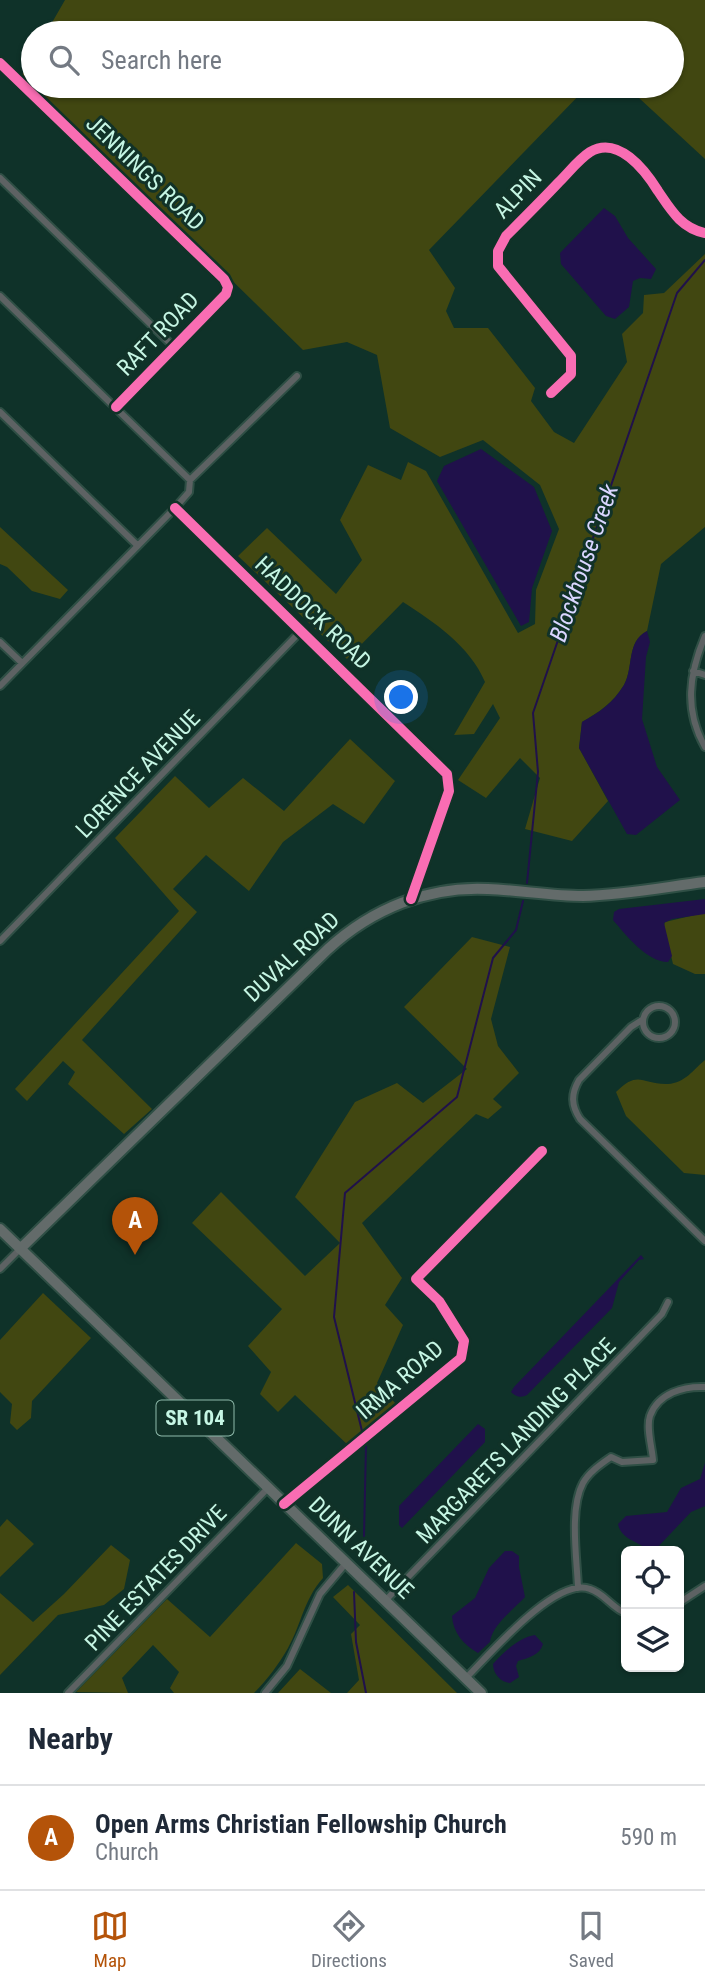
<!DOCTYPE html>
<style>
body{margin:0;font-family:"Roboto Condensed",sans-serif;background:#f2f2f3;color:#1f2937}
.controls{position:absolute;right:21px;bottom:21px;display:grid;overflow:hidden;border-radius:10px;box-shadow:0 2px 5px #0004}
.controls button{width:63px;height:63px;display:grid;place-items:center;padding:0;border:0;border-bottom:2px solid #e0e1e3;background:#fff;color:#1f2937;font:35px sans-serif}
.you{position:absolute;left:402px;top:698px;width:24px;height:24px;margin:-18px;border:5px solid #fff;border-radius:50%;background:#1a73e8;box-shadow:0 0 0 10px #1a73e833}
.badge{display:grid;place-items:center;width:46px;height:46px;border-radius:50%;background:#b45309;color:#fff;font-size:23px;font-weight:700}
.pin{position:absolute;translate:-50% -58px;filter:drop-shadow(0 2px 4px #0008)}
.pin::after{content:'';position:absolute;top:37px;width:24px;height:21px;background:inherit;clip-path:polygon(0 0,100% 0,50% 100%)}
.list{margin:0;padding:0;list-style:none}
h2{display:flex;justify-content:space-between;align-items:center;height:91px;margin:0;padding:0 28px;font-size:30px}
h2 small{font-size:23px;font-weight:400;color:#747a83}
.list li{display:grid;grid-template-columns:46px 1fr auto;gap:21px;align-items:center;box-sizing:border-box;height:105px;padding:0 28px;border-top:2px solid #e0e1e3}
.list b{display:block;font-size:26px;white-space:nowrap}
.list p{margin:0;font-size:23px;white-space:nowrap;color:#747a83}
.list em{font-size:23px;font-style:normal;color:#747a83}
.icon{flex:none;width:38px;height:38px;fill:none;stroke:currentColor;stroke-width:2;stroke-linecap:round;stroke-linejoin:round}
.map{position:relative;flex:none;width:705px;height:1693px;overflow:hidden}
.search{position:absolute;background:#fff;box-shadow:0 2px 5px #0004;left:21px;right:21px;top:21px;height:77px;display:flex;align-items:center;gap:18px;box-sizing:border-box;padding:0 24px;border-radius:38px;color:#747a83;font-size:26px}
.sheet{height:196px;background:#fff}
nav{display:flex;justify-content:space-around;align-items:center;box-sizing:border-box;height:98px;border-top:2px solid #e0e1e3;background:#fff;font-size:19px;color:#747a83}
nav a{display:grid;justify-items:center;gap:4px}
nav .on{color:#b45309}
.map>svg:first-child{display:block}
</style>
<div class="map">
<svg width="705" height="1693" viewBox="0 0 705 1693">
<rect width="100%" height="100%" fill="#0f3229"/>
<path fill="#414711" d="M65,0H705V159L626,86H672V33H46Z
M33,55V86H588L429,250L455,288L446,311L454,328H488L535,388L531,401L554,432L574,443L627,362L622,334L643,313L644,295L664,293L705,254V527L661,564L647,631C626,642 634,667 624,685C613,703 599,712 582,722L579,748L608,801L572,841L525,829L540,778L520,758L486,798L458,780L500,718L493,704L474,734L454,735L485,682C470,646 434,622 403,602L347,659L238,556L267,528L336,594L362,560L340,520L368,465L401,480L408,462L426,471L518,633L535,624L536,590L559,529L540,485L483,440L440,457L390,428L377,355L347,342L303,350L22,75Z
M0,527L68,590L60,599L32,591L7,567L0,564Z
M350,739L395,781L364,824L333,804L283,842L249,891L206,855L173,889L197,912L82,1040L152,1109L124,1134L68,1084L75,1072L63,1061L27,1101L15,1089L179,911L115,838L175,776L209,808L243,778L284,811Z
M699,914H705V974H695L673,964L664,926L665,922Z
M472,937L510,947L491,1019L498,1046L519,1073L493,1099L502,1107L488,1119L476,1114L362,1223L402,1278L385,1305L403,1325L377,1383L396,1404L350,1447L295,1395L278,1412L260,1394L271,1372L248,1346L282,1309L192,1223L221,1192L305,1276L340,1243L295,1197L355,1102L397,1083L423,1103L467,1069L404,1007Z
M705,1060V1175L684,1173L626,1116L616,1092C639,1069 642,1085 668,1084C685,1083 693,1070 705,1060Z
M43,1293L91,1338L32,1401L31,1418L17,1430L10,1423L12,1404L0,1392V1340Z
M7,1519L34,1544L0,1577V1527Z
M296,1543L322,1564L323,1578C303,1601 302,1623 288,1648C279,1664 267,1680 254,1693H174L170,1688L179,1672L153,1645L122,1678L128,1693L76,1692L167,1599L210,1637Z
M111,1545L130,1560L124,1589L104,1605L58,1615L0,1675V1593L33,1622L64,1594Z
M348,1585L457,1693H347L359,1680L351,1634L360,1625L333,1597Z
M300,1669L331,1693H278Z"/>
<path fill="#20114b" d="M604,208L615,216L628,238L656,269L651,279L640,278L633,281L629,307L615,319L606,316L561,264L560,253Z
M481,449L534,487L552,531L532,588L529,622L521,626L437,481L444,466Z
M647,631L650,642L646,657L642,719L657,767L680,800L636,835L627,834L579,748L582,722C600,712 613,703 624,685C634,667 626,642 647,631Z
M705,899V914L672,919L664,923L672,956L668,962C647,962 626,935 613,920L614,912L619,909Z
M641,1255L644,1259L639,1260L619,1282L612,1308L527,1395C521,1398 516,1397 511,1392L514,1387Z
M478,1424L485,1429V1442L402,1528L399,1525V1506Z
M705,1463V1506L691,1512L654,1551H649C639,1541 621,1540 618,1524L626,1516L667,1512L681,1488L700,1479Z
M505,1551H512L519,1556V1567L525,1597C513,1610 492,1625 490,1642L478,1653C464,1645 453,1633 452,1616L475,1598L489,1568Z
M535,1635L543,1644C540,1655 528,1658 518,1661L516,1666L519,1677L510,1683C500,1682 493,1673 493,1664C503,1653 519,1637 535,1635Z"/>
<g fill="none" stroke-linecap="round" stroke-linejoin="round">
<path stroke="#20114b" stroke-width="2" d="M527,883L538,772L533,713L677,293L705,260
M362,1431L334,1317L345,1193L457,1097L493,958L516,930L523,901
M364,1536L366,1445
M365,1551V1557
M354,1592L356,1642L366,1693"/>
<defs>
<path id="street" d="M0,63L224,279L228,287L226,294L116,407
M0,178L175,348
M0,296L190,480
M551,393L571,374V356L498,266V251L506,236C524,218 542,200 559,182C569,172 579,159 590,152C618,135 645,170 658,191C671,210 681,228 705,233
M0,412L137,545
M190,480L297,376
M175,508L447,774L449,791L411,899
M705,636C689,674 684,710 705,747
M0,642L22,663
M693,671L705,675
M0,686L175,508L189,492L190,480
M0,941L301,631
M643 1022a16 16 0 1 1 32 0a16 16 0 1 1-32 0Z
M642,1020L631,1027L579,1080C571,1094 571,1105 580,1119L705,1241
M0,1269L20,1249
M284,1504L461,1358L464,1341L439,1301L416,1279L542,1151
M578,1588C577,1559 569,1509 583,1483C589,1472 601,1464 611,1457L622,1462L653,1460C652,1447 646,1428 650,1416C658,1393 684,1386 705,1387
M385,1601L662,1314L668,1302
M679,1603L705,1586
M466,1678C489,1655 556,1576 590,1589C604,1593 613,1609 626,1613
M68,1693L268,1488
M265,1693L287,1666L320,1594L346,1563"/>
<path id="primary" d="M0,1229L481,1693
M20,1249L328,949C372,909 427,886 488,889C519,890 551,896 583,896C624,895 665,887 705,882"/>
</defs>
<use href="#street" stroke="#2f4f45" stroke-width="10"/>
<use href="#primary" stroke="#2f4f45" stroke-width="14"/>
<use href="#street" stroke="#5d6263" stroke-width="6"/>
<use href="#primary" stroke="#636b6a" stroke-width="10"/>
<defs>
<path id="cycleway" d="M0,63L224,279L228,287L226,294L116,407
M551,393L571,374V356L498,266V251L506,236C524,218 542,200 559,182C569,172 579,159 590,152C618,135 645,170 658,191C671,210 681,228 705,233
M175,508L447,774L449,791L411,899
M284,1504L461,1358L464,1341L439,1301L416,1279L542,1151"/>
</defs>
<use href="#cycleway" stroke="#113228" stroke-width="15"/>
<use href="#cycleway" stroke="#f96db3" stroke-width="10"/>
</g>
<g text-anchor="middle" dominant-baseline="central" stroke-width="6" stroke-linejoin="round" paint-order="stroke">
<rect fill="#113228" stroke="#90bbac" stroke-width="2" x="156.5" y="1400.5" width="77" height="35" rx="5"/>
<g font-size="21" font-weight="bold" fill="#c6f6e4">
<text x="195" y="1418">SR 104</text>
</g>
<g font-size="23" fill="#c6f6e4" stroke="#113228">
<text transform="translate(145 173) rotate(44)">JENNINGS ROAD</text>
<text transform="translate(518 194) rotate(-46)">ALPIN</text>
<text transform="translate(158 334) rotate(-46)">RAFT ROAD</text>
<text transform="translate(313 613) rotate(44)">HADDOCK ROAD</text>
<text transform="translate(138 774) rotate(-46)">LORENCE AVENUE</text>
<text transform="translate(292 957) rotate(-43)">DUVAL ROAD</text>
<text transform="translate(400 1380) rotate(-41)">IRMA ROAD</text>
<text transform="translate(516 1441) rotate(-46)">MARGARETS LANDING PLACE</text>
<text transform="translate(361 1548) rotate(44)">DUNN AVENUE</text>
<text transform="translate(156 1578) rotate(-46)">PINE ESTATES DRIVE</text>
</g>
<g font-size="24" font-style="italic" fill="#dad6ff" stroke="#113228">
<text transform="translate(584 563) rotate(-71)">Blockhouse Creek</text>
</g>
</g>
</svg>
<div class="controls">
<button><svg class="icon" aria-label="locate" viewBox="0 0 24 24"><circle cx="12" cy="12" r="6"/><path d="M12 2v4M12 18v4M2 12h4M18 12h4"/></svg></button>
<button><svg class="icon" aria-label="layers" viewBox="0 0 24 24"><path d="M12 4l9 5-9 5-9-5zM3 14l9 5 9-5"/></svg></button>
</div>
<div class="you"></div>
<div class="pin badge" style="left:135px;top:1255px">A</div>
<div class="search"><svg class="icon" aria-label="search" viewBox="0 0 24 24"><circle cx="10" cy="10" r="6"/><path d="M15 15l6 6"/></svg>Search here</div>
</div>
<section class="sheet">
<h2>Nearby<small></small></h2>
<ul class="list">
<li><span class="badge">A</span><div><b>Open Arms Christian Fellowship Church</b><p>Church</p></div><em>590 m</em></li>
</ul>
</section>
<nav>
<a class="on"><svg class="icon" aria-label="map" viewBox="0 0 24 24"><path d="M3 6l6-2 6 2 6-2v14l-6 2-6-2-6 2zM9 4v14M15 6v14"/></svg>Map</a>
<a><svg class="icon" aria-label="directions" viewBox="0 0 24 24"><path d="M12 3l9 9-9 9-9-9zM9 14v-3h6M13 9l2 2-2 2"/></svg>Directions</a>
<a><svg class="icon" aria-label="saved" viewBox="0 0 24 24"><path d="M7 4h10v16l-5-4-5 4z"/></svg>Saved</a>
</nav>
